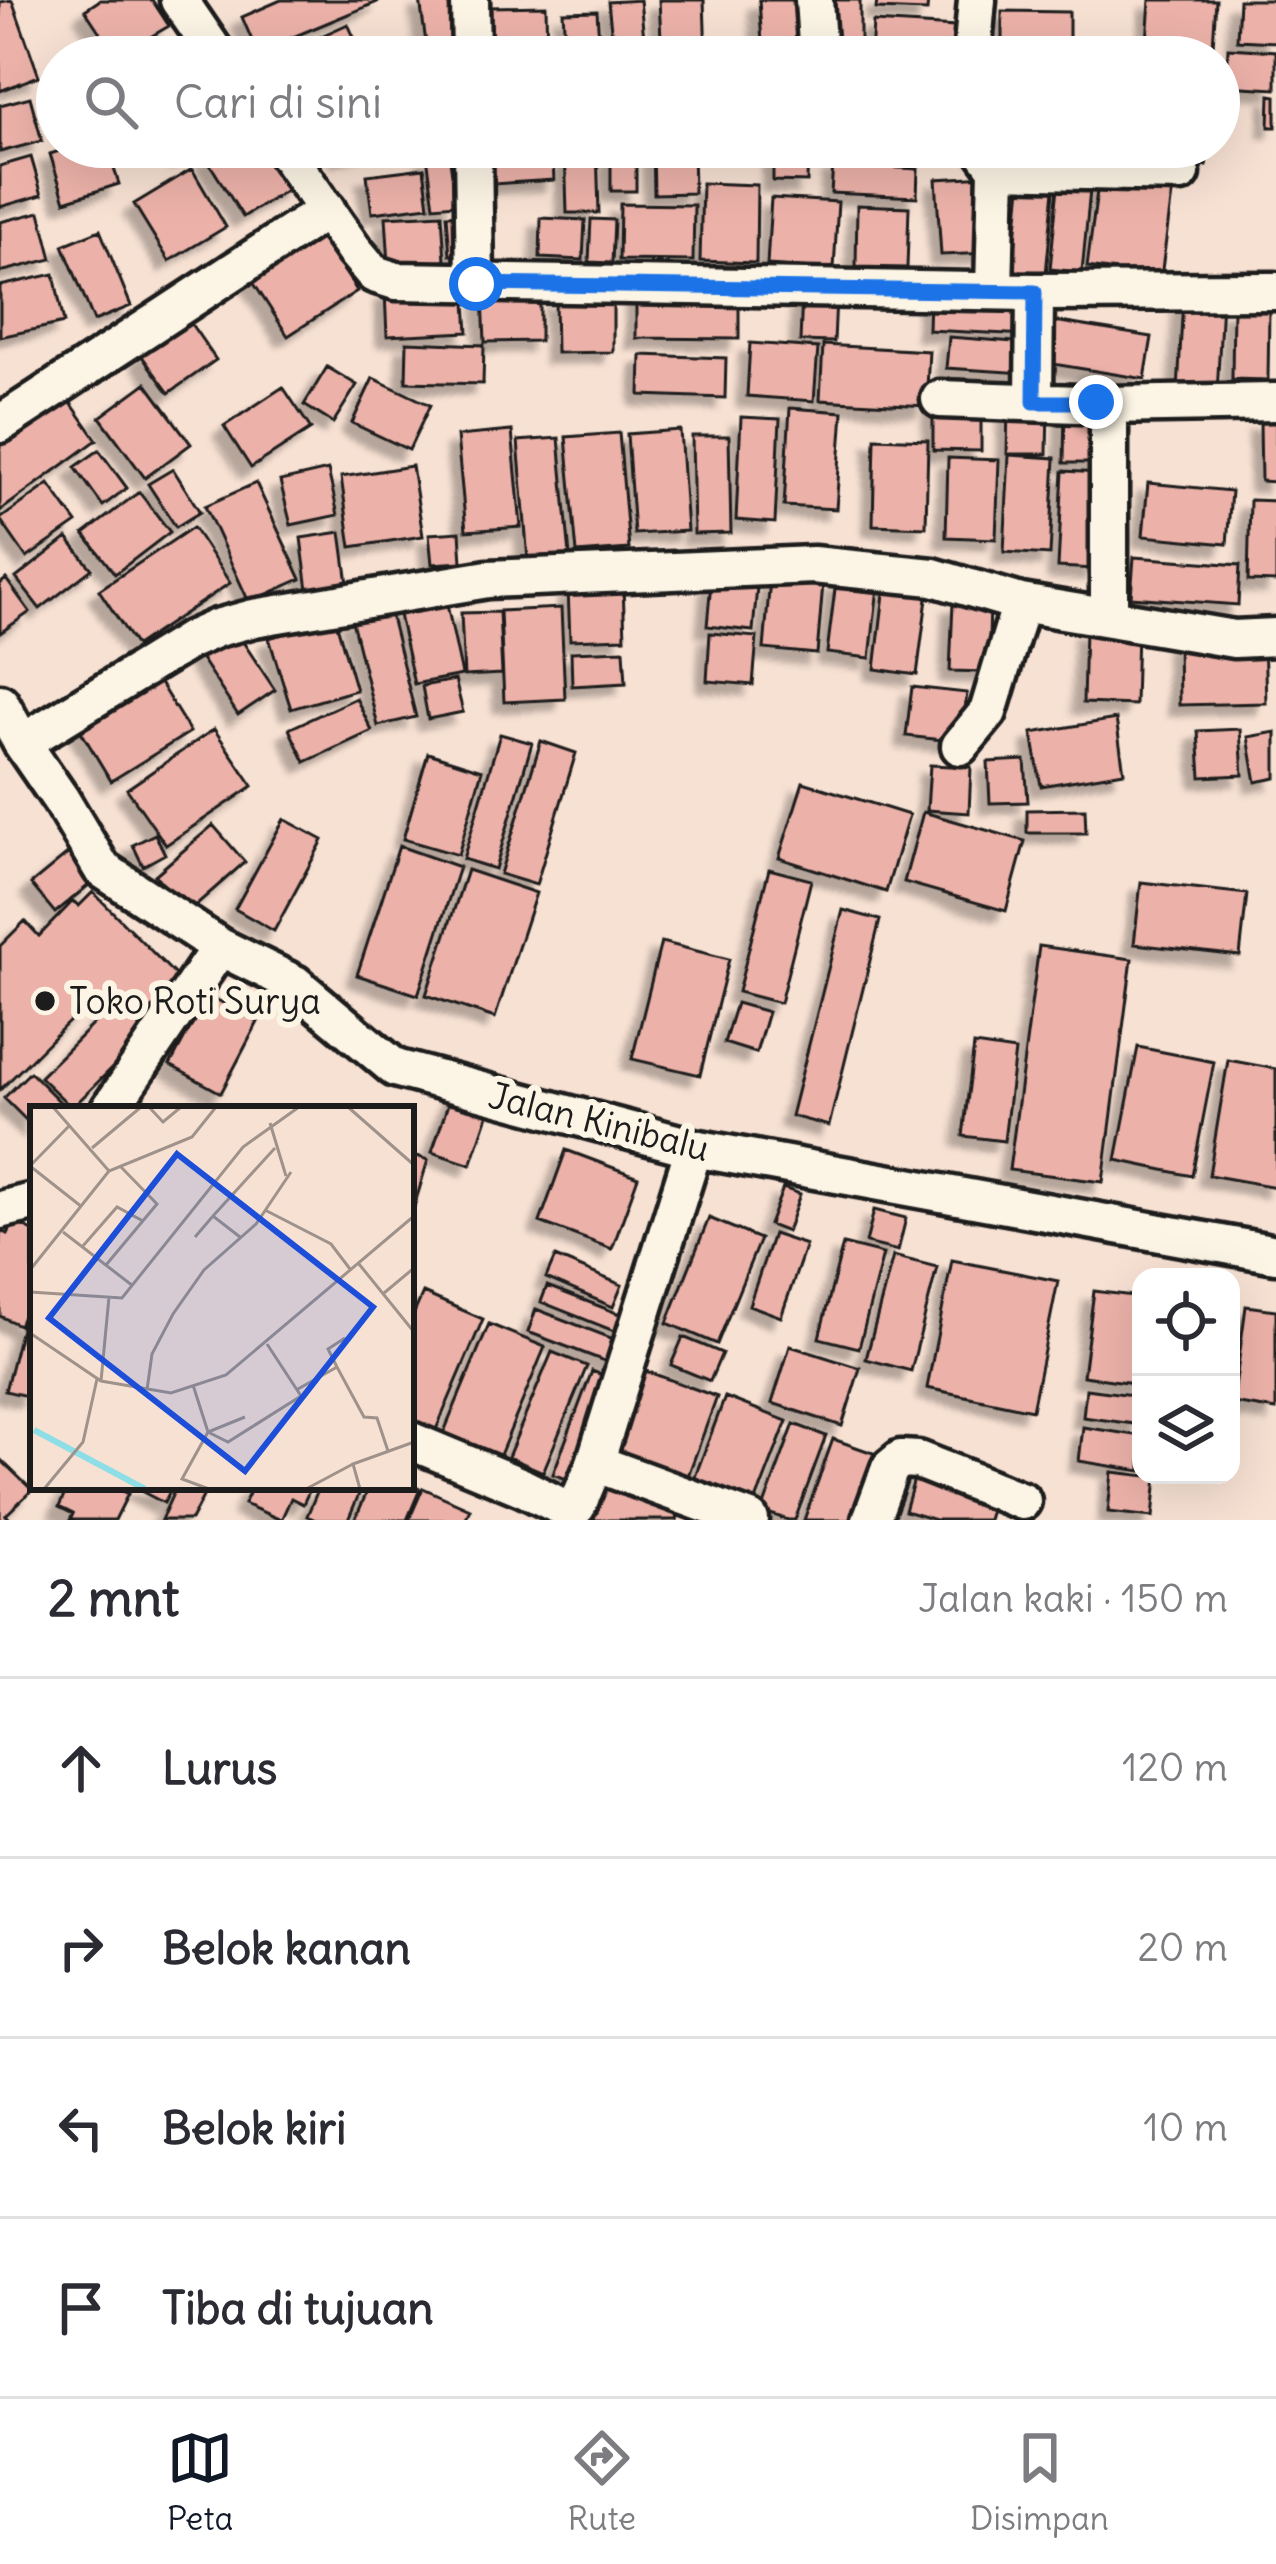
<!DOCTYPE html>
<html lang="id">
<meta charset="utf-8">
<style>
body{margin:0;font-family:Delius,sans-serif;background:#f7f7f7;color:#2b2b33}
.controls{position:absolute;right:36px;bottom:36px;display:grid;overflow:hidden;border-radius:24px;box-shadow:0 12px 48px #0002}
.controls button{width:108px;height:108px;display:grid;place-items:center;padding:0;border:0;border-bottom:3px solid #e1e1e2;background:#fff;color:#2b2b33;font:60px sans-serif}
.stop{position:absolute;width:36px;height:36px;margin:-27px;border:9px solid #1a73e8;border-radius:50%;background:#fff}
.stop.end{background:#1a73e8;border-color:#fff;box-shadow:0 3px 12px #0008}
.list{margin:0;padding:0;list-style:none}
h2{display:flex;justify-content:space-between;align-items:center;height:156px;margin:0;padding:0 48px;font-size:51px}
h2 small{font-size:39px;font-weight:400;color:#7c7c81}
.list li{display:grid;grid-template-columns:78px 1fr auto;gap:36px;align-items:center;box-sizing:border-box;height:180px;padding:0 48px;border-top:3px solid #e1e1e2}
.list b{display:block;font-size:45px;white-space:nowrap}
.list em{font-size:39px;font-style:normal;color:#7c7c81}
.icon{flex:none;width:66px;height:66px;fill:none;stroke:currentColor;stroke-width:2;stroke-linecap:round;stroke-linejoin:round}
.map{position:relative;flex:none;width:1276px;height:1520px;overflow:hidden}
.search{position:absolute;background:#fff;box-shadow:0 12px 48px #0002;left:36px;right:36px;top:36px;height:132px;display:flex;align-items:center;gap:30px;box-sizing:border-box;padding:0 42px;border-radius:66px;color:#7c7c81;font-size:45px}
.sheet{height:876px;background:#fff}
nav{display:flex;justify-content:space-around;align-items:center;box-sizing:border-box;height:168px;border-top:3px solid #e1e1e2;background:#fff;font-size:33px;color:#7c7c81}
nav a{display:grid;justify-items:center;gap:6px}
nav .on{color:#111827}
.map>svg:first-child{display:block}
</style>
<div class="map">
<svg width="1276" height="1520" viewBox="0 0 1276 1520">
<defs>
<filter id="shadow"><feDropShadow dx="-10" dy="10" stdDeviation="3" flood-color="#0004"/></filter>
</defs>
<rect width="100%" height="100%" fill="#f7e1d3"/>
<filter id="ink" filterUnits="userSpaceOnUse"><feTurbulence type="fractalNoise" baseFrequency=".00833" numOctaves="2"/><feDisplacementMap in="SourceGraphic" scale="24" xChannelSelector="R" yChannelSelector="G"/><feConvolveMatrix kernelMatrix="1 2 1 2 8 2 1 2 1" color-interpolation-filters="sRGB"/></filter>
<g filter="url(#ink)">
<path fill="#ecb2a9" stroke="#1c1c1c" stroke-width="3" filter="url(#shadow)" d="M12,0L39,76L0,91V2Z
M100,0H152L169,26L116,57L85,10Z
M281,0H382L257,52L242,17Z
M420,0H459L461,57H428Z
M640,0L646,57H614L608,2Z
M659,0H704L706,57H662Z
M759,0H800L804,54L763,57Z
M820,0H860V57H821Z
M877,0H928L927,11L876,9Z
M1150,0H1216L1213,46L1147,42Z
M1239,0H1276V42L1237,40Z
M546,6L547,54L491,55L490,7Z
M597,11L600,57H566L563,12Z
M1002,11L1069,12V57H1002Z
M873,22L955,27L954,57H871Z
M348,24L363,57H288L286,52Z
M189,33L205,57H151Z
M1228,48L1276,51V89L1226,86Z
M1270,95L1276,96V127H1269Z
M30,97L42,141L0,152V105Z
M72,147H107L119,184L65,201L50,154Z
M172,147H197L180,159Z
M225,147H268L292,187L243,217L206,158Z
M339,147H373L341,156Z
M490,147H552L554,180L493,184Z
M565,147H597L599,213H567Z
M611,147H636V191H611Z
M653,147H693L694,193L654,194Z
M773,147H808L807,182L773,181Z
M848,147H924V162L847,158Z
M1002,147H1052V153L1002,149Z
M1070,147H1162L1161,168L1070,163Z
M1170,147H1209L1206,166L1168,159Z
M449,153L456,204L434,206L427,156Z
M31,157L42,195L0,207V166Z
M833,164L918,169L917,197L831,193Z
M424,168L429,206L372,213L367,175Z
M192,169L226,227L169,261L134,204Z
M987,176L992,253L941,255L936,179Z
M1099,176L1173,187L1161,277L1087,267Z
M702,183L757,185L756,263L700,261Z
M1021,186L1054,190L1046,274L1013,271Z
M1058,186L1090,190L1082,272L1050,269Z
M771,198L838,202L834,269L767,265Z
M620,204L694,205L693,261L619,260Z
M857,205L909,207L907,268L856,267Z
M40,212L52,259L0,272V222Z
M442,214L445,261L389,264L386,217Z
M468,214L471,254L450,255L447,215Z
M541,218L585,220L583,260L540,258Z
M591,219L614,220L612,263L589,262Z
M100,230L131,306L94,321L63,245Z
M320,234L357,291L288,336L251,279Z
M54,274L64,323L0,337V286Z
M465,288L468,332L387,336L385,292Z
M636,293L739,294V339L636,338Z
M802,295L836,297L834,342L800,341Z
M483,296H540V341L485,342Z
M929,296L1029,301L1028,335L928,330Z
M1183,298L1222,300L1217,394L1178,391Z
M555,299H613V352L556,353Z
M1233,308L1269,309L1268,380L1232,379Z
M1048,320L1152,337L1145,379L1041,362Z
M189,321L216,360L169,393L141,355Z
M949,337L1027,343L1025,373L946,368Z
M407,342L484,345L483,384L406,382Z
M750,343L818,348L814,401L747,396Z
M823,345L929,351L926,406L820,400Z
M641,355L726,358L725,398L640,395Z
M327,367L357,385L333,423L304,405Z
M373,378L430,405L409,450L352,423Z
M146,383L191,444L145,478L100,417Z
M283,387L311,429L251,468L224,426Z
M66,396L97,440L0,511V443Z
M933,403L981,404V451L933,450Z
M1065,405L1102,406L1101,463H1064Z
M1008,406L1048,407L1047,454H1007Z
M790,408L843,412L836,509L784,506Z
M741,417L780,419L775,523L736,520Z
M1260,422H1276V482L1261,481Z
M680,430L687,531L634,534L627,434Z
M512,431L521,527L466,531L457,436Z
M619,433L629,549L577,553L566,437Z
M692,436H729L731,533L694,534Z
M559,438L570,556L528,560L518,441Z
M875,438L928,440L926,527L873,525Z
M99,450L127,488L103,506L75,467Z
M1009,455L1055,458L1050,555L1004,552Z
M948,458L999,460L996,539L946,537Z
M412,466L423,536L351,547L341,477Z
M173,469L200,512L176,527L148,484Z
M328,470L338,515L291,525L280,481Z
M1063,471L1100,473L1095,569L1058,567Z
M256,483L301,579L249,602L205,506Z
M1148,483L1231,491L1227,544L1143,536Z
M49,484L77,523L27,558L0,519Z
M139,492L170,532L115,574L84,534Z
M1250,500L1276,501V582L1248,581Z
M193,527L230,583L136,646L99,590Z
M341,532L349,591L309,597L301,538Z
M460,532L462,562L432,564L429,534Z
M67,538L92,569L40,609L16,578Z
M1134,557L1240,565L1238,605L1131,597Z
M712,572L758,576L753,631L707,626Z
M886,577L929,583L917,675L875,669Z
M6,579L30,612L0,633V584Z
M770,579L823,584L817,654L764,649Z
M836,581L878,587L870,658L827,653Z
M623,587L625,638L570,640L568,589Z
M446,600L462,675L414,684L398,610Z
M953,603L990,604L988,672L950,671Z
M561,608L565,699L504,702L500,611Z
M389,609L416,717L378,726L351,617Z
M499,612L502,674L464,676L461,613Z
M335,618L356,690L291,709L269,638Z
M1085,629L1137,630L1135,705L1083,703Z
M235,630L275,690L238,715L198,654Z
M710,633L757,637L753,685L707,681Z
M1264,640L1266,703L1179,705L1178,641Z
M624,650L626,683L572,686L571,652Z
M158,680L190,732L111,781L79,728Z
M455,680L463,712L428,719L422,686Z
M912,687L967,693L961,742L906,736Z
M356,698L372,731L305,762L289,729Z
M1116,719L1124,772L1041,786L1032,733Z
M214,729L253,786L166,845L127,789Z
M1240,729L1243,775L1201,777L1198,731Z
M1276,732V778L1256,782L1248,737Z
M500,734L532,743L495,869L463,859Z
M541,741L576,753L536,885L500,874Z
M428,753L482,770L458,855L403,839Z
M1025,760L1028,802L990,803L988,762Z
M930,765L971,767L969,813L927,810Z
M803,782L909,815L886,892L779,858Z
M1085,809L1086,833H1027V810Z
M923,812L1025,841L1006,911L904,882Z
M284,819L323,840L274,931L235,909Z
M213,825L245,862L188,912L155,875Z
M155,834L165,854L143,866L133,845Z
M399,846L459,867L418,995L357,975Z
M71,851L95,880L55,913L31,884Z
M769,869L811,880L780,1003L738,992Z
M467,870L536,893L495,1018L426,995Z
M1141,882L1247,894L1240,956L1134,944Z
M93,892L180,980L167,993L177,1003L72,1108L40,1077L104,1013L91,1000L0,1090V946L25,921L39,936L73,901L79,906Z
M843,910L880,920L829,1126L791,1116Z
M661,942L729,959L700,1075L632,1059Z
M1039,946L1132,959L1103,1182L1009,1170Z
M208,995L258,1022L221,1093L170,1065Z
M736,1003L768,1012L756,1053L724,1043Z
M974,1045L1015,1051L1004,1141L963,1136Z
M1138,1047L1214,1062L1192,1176L1116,1160Z
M1228,1060L1276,1069V1187L1209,1175Z
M30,1072L67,1109H33V1127L4,1098Z
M454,1086L493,1100L471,1165L432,1152Z
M566,1150L638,1177L612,1249L540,1222Z
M411,1154L428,1160L411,1217Z
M783,1188L800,1194L787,1232L769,1225Z
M874,1210L906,1218L898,1251L866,1243Z
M709,1218L760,1239L717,1344L667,1323Z
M14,1222L33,1231V1293L19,1325L0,1316V1230L8,1234Z
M773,1234L806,1245L781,1317L749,1305Z
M843,1244L883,1254L859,1348L819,1338Z
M893,1256L937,1267L911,1371L866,1359Z
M555,1257L622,1285L613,1307L546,1278Z
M952,1260L1058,1281L1032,1410L927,1388Z
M547,1286L630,1318L624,1335L541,1302Z
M1094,1291L1141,1297V1384L1083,1376Z
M423,1293L483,1319L432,1439L411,1429V1320Z
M1231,1306H1238L1231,1357Z
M1246,1306L1276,1310V1410L1233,1403Z
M536,1309L624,1343L615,1365L528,1332Z
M24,1317L33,1319L31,1397L5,1391Z
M489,1324L545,1347L495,1467L439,1444Z
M683,1337L722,1353L710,1381L671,1365Z
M790,1346L860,1368L842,1426L772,1403Z
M552,1352L587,1366L543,1472L508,1457Z
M592,1371L615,1380L575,1482L553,1474Z
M646,1371L717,1397L685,1484L614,1457Z
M1086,1389L1141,1396V1425L1083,1417Z
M725,1397L787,1421L754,1506L693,1482Z
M794,1424L826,1436L795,1520H788L762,1511Z
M1083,1427L1141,1436V1471L1079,1461Z
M833,1439L876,1454L852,1520H804Z
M0,1459L32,1490L6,1515L11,1520H0Z
M916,1472L995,1495L988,1520H935L905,1511Z
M1112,1472L1157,1477L1153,1517L1108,1512Z
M411,1485L420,1489L407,1520H355L369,1487Z
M604,1485L679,1513L677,1520H591Z
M68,1487H112L128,1494L115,1520H70L73,1514L59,1507Z
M133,1487H172L164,1503Z
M176,1487H208L191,1520H161Z
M252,1487H311L303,1504L291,1498L281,1520L244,1504Z
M319,1487H362L348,1520H316L307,1516Z
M423,1488L470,1509L465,1520H409Z"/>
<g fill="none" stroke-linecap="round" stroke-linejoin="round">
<defs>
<path id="minor" d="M179,0L218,57
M470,0L471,57
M814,0L818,57
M972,57L977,0
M282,147L353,249L374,274L396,281L1035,292L1276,291
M473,147L475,283
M981,147L997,169L994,290
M997,169L1181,173
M940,399L1106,405L1109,412V617
M1034,402L1035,292
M1106,405L1276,402
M0,424L327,210
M0,703L22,743L61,800L102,869L220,947L295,984L395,1068L694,1148L1276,1254
M22,743L190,640L217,628L254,618L488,579L813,565L933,577L1021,603L1234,639L1276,637
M960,746L988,712L1021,603
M110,1109L220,947
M0,1210L33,1202
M411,1441L522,1487L566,1509L577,1506L595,1463L694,1148
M595,1463L750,1520
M871,1520L890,1468L901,1459L918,1460L1022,1501"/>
</defs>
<use href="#minor" stroke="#1c1c1c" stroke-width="45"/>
<use href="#minor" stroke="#fcf5e5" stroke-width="36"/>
</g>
</g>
<g fill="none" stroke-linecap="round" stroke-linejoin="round" filter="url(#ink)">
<path stroke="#1a73e8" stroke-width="15" d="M476,284L1035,292L1034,402H1096"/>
</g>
<circle fill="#1c1c1c" stroke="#fcf5e5" stroke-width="4.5" cx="45" cy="1001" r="12"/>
<g text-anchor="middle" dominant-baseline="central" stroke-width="12" stroke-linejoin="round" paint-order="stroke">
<g font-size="36" fill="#1c1c1c" stroke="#fcf5e5" text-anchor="start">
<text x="69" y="1001">Toko Roti Surya</text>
</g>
<g font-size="36" fill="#1c1c1c" stroke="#fcf5e5">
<text transform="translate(599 1122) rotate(14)">Jalan Kinibalu</text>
</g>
</g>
<g transform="translate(30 1106)">
<rect width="384" height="384" fill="#f7e1d3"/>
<path fill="none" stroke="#8ddee6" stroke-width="6" d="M4,324L115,383"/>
<path fill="none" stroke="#9f928a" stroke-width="3" d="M23,1L79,65M119,1L133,16L151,1M318,1L384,59M240,17L256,70M62,42L111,1M1,59L40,19M0,60L52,101M235,104L301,138L320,163M183,110L245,42M33,126L103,180M165,131L183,110L210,131M52,141L87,101L113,115M329,158L384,226M76,159L127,98L90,60M0,164L79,65L162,31L186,1M0,186L92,192L213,41L269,1M354,187L384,162M0,227L71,275L141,287L196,269L384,110M307,261L298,243L315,232M71,275L79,191M163,279L178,326L198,336L271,290L237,238M268,283L307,261L334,311L347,312L358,345M117,284L122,248L143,208L174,164L226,118L261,66M14,383L53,336L67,273M179,383L152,373L178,326L215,311M276,383L323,358M330,383L323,358L384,336"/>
<path fill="#1d4ed8" fill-opacity="0.15" stroke="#1d4ed8" stroke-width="6" d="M147,48L343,201L215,365L19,212Z"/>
<rect width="384" height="384" fill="none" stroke="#1c1c1c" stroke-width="6"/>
</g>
</svg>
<div class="controls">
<button><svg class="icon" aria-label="locate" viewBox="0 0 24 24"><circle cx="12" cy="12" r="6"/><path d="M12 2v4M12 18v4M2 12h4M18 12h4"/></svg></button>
<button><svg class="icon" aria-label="layers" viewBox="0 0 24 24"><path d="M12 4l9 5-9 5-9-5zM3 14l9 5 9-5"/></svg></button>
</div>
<div class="stop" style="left:476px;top:284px"></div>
<div class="stop end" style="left:1096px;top:402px"></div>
<div class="search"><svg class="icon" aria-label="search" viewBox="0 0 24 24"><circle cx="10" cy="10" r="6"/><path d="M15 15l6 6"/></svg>Cari di sini</div>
</div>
<section class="sheet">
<h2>2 mnt<small>Jalan kaki · 150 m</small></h2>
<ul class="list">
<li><svg class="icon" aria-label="ahead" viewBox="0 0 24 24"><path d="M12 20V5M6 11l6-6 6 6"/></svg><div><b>Lurus</b></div><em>120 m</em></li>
<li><svg class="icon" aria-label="right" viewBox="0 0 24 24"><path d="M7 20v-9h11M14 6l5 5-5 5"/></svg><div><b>Belok kanan</b></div><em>20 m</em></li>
<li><svg class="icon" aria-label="left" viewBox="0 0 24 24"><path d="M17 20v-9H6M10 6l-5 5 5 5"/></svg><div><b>Belok kiri</b></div><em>10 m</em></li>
<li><svg class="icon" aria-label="arrive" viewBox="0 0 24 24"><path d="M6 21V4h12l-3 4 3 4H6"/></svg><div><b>Tiba di tujuan</b></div></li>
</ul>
</section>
<nav>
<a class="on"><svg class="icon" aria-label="map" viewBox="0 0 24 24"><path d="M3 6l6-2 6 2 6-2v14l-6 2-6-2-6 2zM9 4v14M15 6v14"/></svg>Peta</a>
<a><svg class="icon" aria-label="directions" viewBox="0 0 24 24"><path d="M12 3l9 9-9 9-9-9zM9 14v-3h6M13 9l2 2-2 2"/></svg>Rute</a>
<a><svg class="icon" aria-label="saved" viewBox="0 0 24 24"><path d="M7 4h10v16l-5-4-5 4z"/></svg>Disimpan</a>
</nav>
